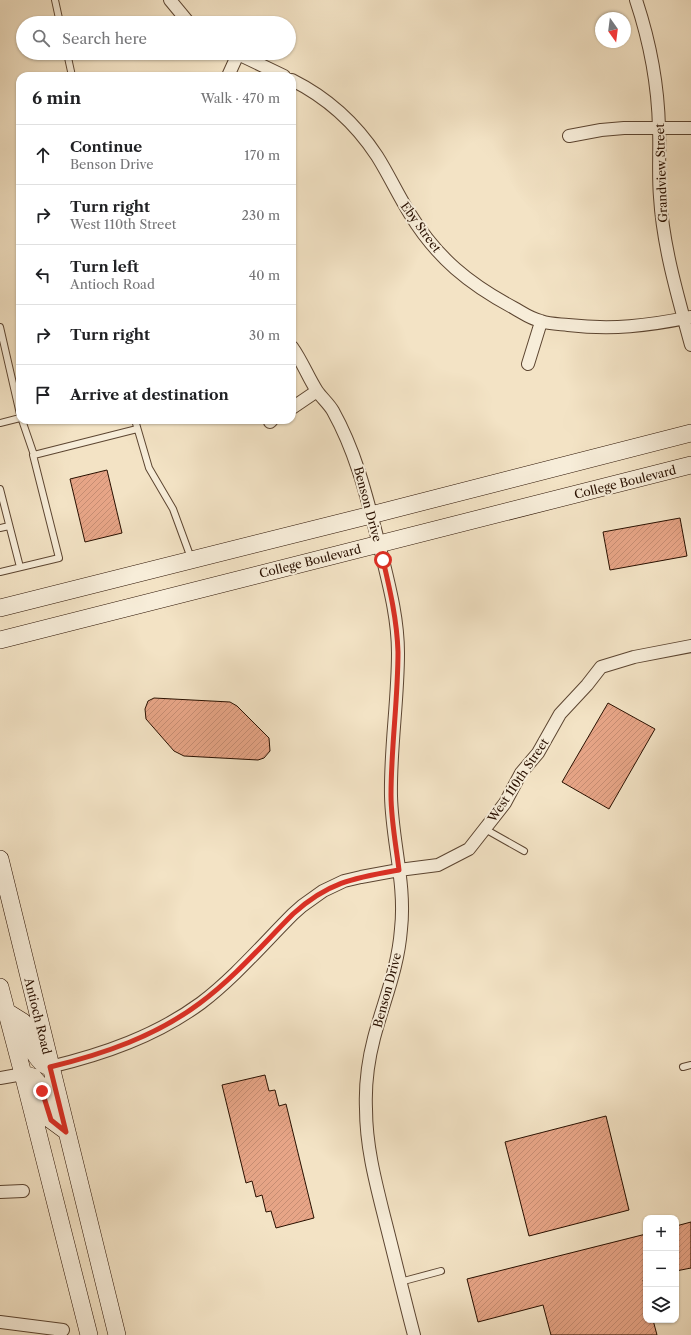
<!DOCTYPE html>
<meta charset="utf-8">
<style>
body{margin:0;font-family:"Libre Caslon Text",serif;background:#f6f6f6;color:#202124}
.controls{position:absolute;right:12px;bottom:12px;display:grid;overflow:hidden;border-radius:8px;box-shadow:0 1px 3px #0004}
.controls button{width:36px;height:36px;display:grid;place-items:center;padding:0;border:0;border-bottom:1px solid #e0e0e0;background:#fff;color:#202124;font:20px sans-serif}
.compass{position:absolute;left:595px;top:12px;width:36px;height:36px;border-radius:50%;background:#fff;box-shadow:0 1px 3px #0004;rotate:166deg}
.stop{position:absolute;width:12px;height:12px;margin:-9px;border:3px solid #d93025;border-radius:50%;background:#fff}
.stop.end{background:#d93025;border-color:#fff;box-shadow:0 1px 4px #0008}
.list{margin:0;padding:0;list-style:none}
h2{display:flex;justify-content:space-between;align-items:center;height:52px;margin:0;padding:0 16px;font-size:17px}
h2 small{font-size:13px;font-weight:400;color:#757577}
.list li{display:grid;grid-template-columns:26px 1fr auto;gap:12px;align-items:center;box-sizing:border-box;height:60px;padding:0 16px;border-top:1px solid #e0e0e0}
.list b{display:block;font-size:15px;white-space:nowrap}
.list p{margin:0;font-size:13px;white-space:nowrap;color:#757577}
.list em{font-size:13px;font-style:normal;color:#757577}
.icon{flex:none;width:22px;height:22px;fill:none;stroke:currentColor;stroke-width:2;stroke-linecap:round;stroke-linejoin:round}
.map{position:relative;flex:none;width:691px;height:1335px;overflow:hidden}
.search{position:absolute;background:#fff;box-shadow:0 1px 3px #0004;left:16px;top:16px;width:280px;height:44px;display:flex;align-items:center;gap:10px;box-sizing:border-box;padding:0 14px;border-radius:22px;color:#757577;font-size:15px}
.panel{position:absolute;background:#fff;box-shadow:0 1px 3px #0004;left:16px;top:72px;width:280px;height:352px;border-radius:12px}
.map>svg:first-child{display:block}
</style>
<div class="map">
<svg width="691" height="1335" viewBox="0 0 691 1335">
<defs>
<pattern id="building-hatch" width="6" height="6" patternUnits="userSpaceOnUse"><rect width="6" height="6" fill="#e7a587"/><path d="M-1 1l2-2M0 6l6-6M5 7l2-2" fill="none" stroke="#c68d73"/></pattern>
</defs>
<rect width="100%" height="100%" fill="#f3e3c5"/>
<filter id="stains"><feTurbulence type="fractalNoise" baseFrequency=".005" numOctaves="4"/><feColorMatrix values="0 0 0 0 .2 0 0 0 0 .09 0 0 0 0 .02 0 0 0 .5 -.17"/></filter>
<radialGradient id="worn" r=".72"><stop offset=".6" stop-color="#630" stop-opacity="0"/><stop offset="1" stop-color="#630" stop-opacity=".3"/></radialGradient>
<path fill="url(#building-hatch)" stroke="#291000" d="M107,470L122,533L85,542L70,479Z
M680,518L687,556L610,570L603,532Z
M154,698L230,702L237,706L269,738L270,751L264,758L258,760L184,756L174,751L146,719L145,709L148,701Z
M608,703L655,729L609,809L562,782Z
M265,1075L269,1091L275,1090L279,1106L286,1104L314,1218L276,1228L271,1211L266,1212L262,1195L256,1197L252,1181L246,1183L222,1085Z
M606,1116L629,1210L529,1236L505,1142Z
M691,1222V1268L676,1271V1226Z
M646,1234V1279L643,1280L646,1293V1320H653L657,1335H551L543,1305L478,1322L467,1279Z"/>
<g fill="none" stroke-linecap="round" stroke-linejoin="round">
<defs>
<path id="lane" d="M55,0L60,23
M67,53L72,76
M0,327L20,414
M22,420L34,455L137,429
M135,420L149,468L173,509L191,558
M0,423L20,418
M0,489L20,567
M0,528L9,526
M0,572L59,558L33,455
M485,829L524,851
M683,1067L691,1065
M400,1282L441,1271"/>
<path id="street" d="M170,0L189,23
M636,0C650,42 658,83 659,128C660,151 658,174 660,197C663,247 678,297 691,345
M236,53L284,76
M228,76L238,54
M292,80C326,97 356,124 377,156C389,175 398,195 410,214C437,258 469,284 514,308C523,313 531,319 541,321C549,324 559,324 568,325C613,330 647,326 691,317
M569,136L601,130L624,128H691
M292,347C302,361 308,377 317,391C322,398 329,404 333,411C358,456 368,503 381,552C389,585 398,618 398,653C398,701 390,749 391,796C392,841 406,884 401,929C398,969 384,1000 374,1038C368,1061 365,1086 366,1109C366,1147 376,1184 385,1220C395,1259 404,1297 414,1335
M528,364L541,322
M292,408L317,391
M270,422L272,420
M50,1067C104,1054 156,1036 201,1003C234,978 263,944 293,914L302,906L323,891L344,881L361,877L399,870L438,865L469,849L505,803L521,773L538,753L560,714L587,685L601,667L634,657L691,646
M0,1078L23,1074
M0,1192L23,1191
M0,1322L63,1330"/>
<path id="secondary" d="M0,608L371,515L691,433
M0,640L691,465
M0,859L117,1335
M0,987L23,1074L89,1335
M7,1012L23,1022C27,1036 34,1063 50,1067
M23,1074L33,1077L39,1084L51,1120L66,1131"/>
</defs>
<use href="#lane" stroke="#5c4531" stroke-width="8"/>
<use href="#street" stroke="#5c4531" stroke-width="14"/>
<use href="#secondary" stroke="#291000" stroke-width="18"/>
<use href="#lane" stroke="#f7edd9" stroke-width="6"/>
<use href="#street" stroke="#f7edd9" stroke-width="12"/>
<use href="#secondary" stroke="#f7edd9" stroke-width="17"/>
</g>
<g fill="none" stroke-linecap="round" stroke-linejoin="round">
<path stroke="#d93025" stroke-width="5" d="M42,1091L51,1120L66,1132L50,1067C104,1054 156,1036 200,1003C234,978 263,944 293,914C328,882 354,878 399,870C396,845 391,820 391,795C391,747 398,700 398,652C397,620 390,590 383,560"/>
</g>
<g text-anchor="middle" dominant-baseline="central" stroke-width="4" stroke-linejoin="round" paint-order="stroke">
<g font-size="12" fill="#291000" stroke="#f7edd9">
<text transform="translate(661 173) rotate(-92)">Grandview Street</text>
<text transform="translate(421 227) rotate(54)">Eby Street</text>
<text transform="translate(625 482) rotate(-14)">College Boulevard</text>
<text transform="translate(368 504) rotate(75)">Benson Drive</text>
<text transform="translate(310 561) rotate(-14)">College Boulevard</text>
<text transform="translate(518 780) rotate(-56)">West 110th Street</text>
<text transform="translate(387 990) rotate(-75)">Benson Drive</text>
<text transform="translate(38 1016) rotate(76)">Antioch Road</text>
</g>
</g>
<rect width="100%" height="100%" filter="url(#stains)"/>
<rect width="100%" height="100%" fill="url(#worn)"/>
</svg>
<div class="controls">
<button>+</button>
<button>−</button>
<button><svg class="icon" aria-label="layers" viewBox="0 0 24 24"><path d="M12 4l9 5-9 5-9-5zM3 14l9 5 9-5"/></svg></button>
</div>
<svg class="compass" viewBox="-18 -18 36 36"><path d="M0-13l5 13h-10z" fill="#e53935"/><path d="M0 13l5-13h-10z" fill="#757577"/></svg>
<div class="stop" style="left:383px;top:560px"></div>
<div class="stop end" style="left:42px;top:1091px"></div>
<div class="search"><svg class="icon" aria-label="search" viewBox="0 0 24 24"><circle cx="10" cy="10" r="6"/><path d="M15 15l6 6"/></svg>Search here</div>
<section class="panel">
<h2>6 min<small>Walk · 470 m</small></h2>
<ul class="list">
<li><svg class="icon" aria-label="ahead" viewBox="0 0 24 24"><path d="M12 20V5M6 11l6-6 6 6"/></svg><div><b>Continue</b><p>Benson Drive</p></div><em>170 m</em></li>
<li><svg class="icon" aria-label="right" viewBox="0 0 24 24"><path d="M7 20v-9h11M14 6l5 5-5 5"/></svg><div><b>Turn right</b><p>West 110th Street</p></div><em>230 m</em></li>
<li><svg class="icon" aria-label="left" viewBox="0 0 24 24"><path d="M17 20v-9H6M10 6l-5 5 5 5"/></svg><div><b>Turn left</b><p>Antioch Road</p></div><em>40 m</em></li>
<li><svg class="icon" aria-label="right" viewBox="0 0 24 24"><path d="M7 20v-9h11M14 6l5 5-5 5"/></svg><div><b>Turn right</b></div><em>30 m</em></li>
<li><svg class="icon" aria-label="arrive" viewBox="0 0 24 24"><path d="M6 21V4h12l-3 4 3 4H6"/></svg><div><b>Arrive at destination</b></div></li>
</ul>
</section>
</div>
